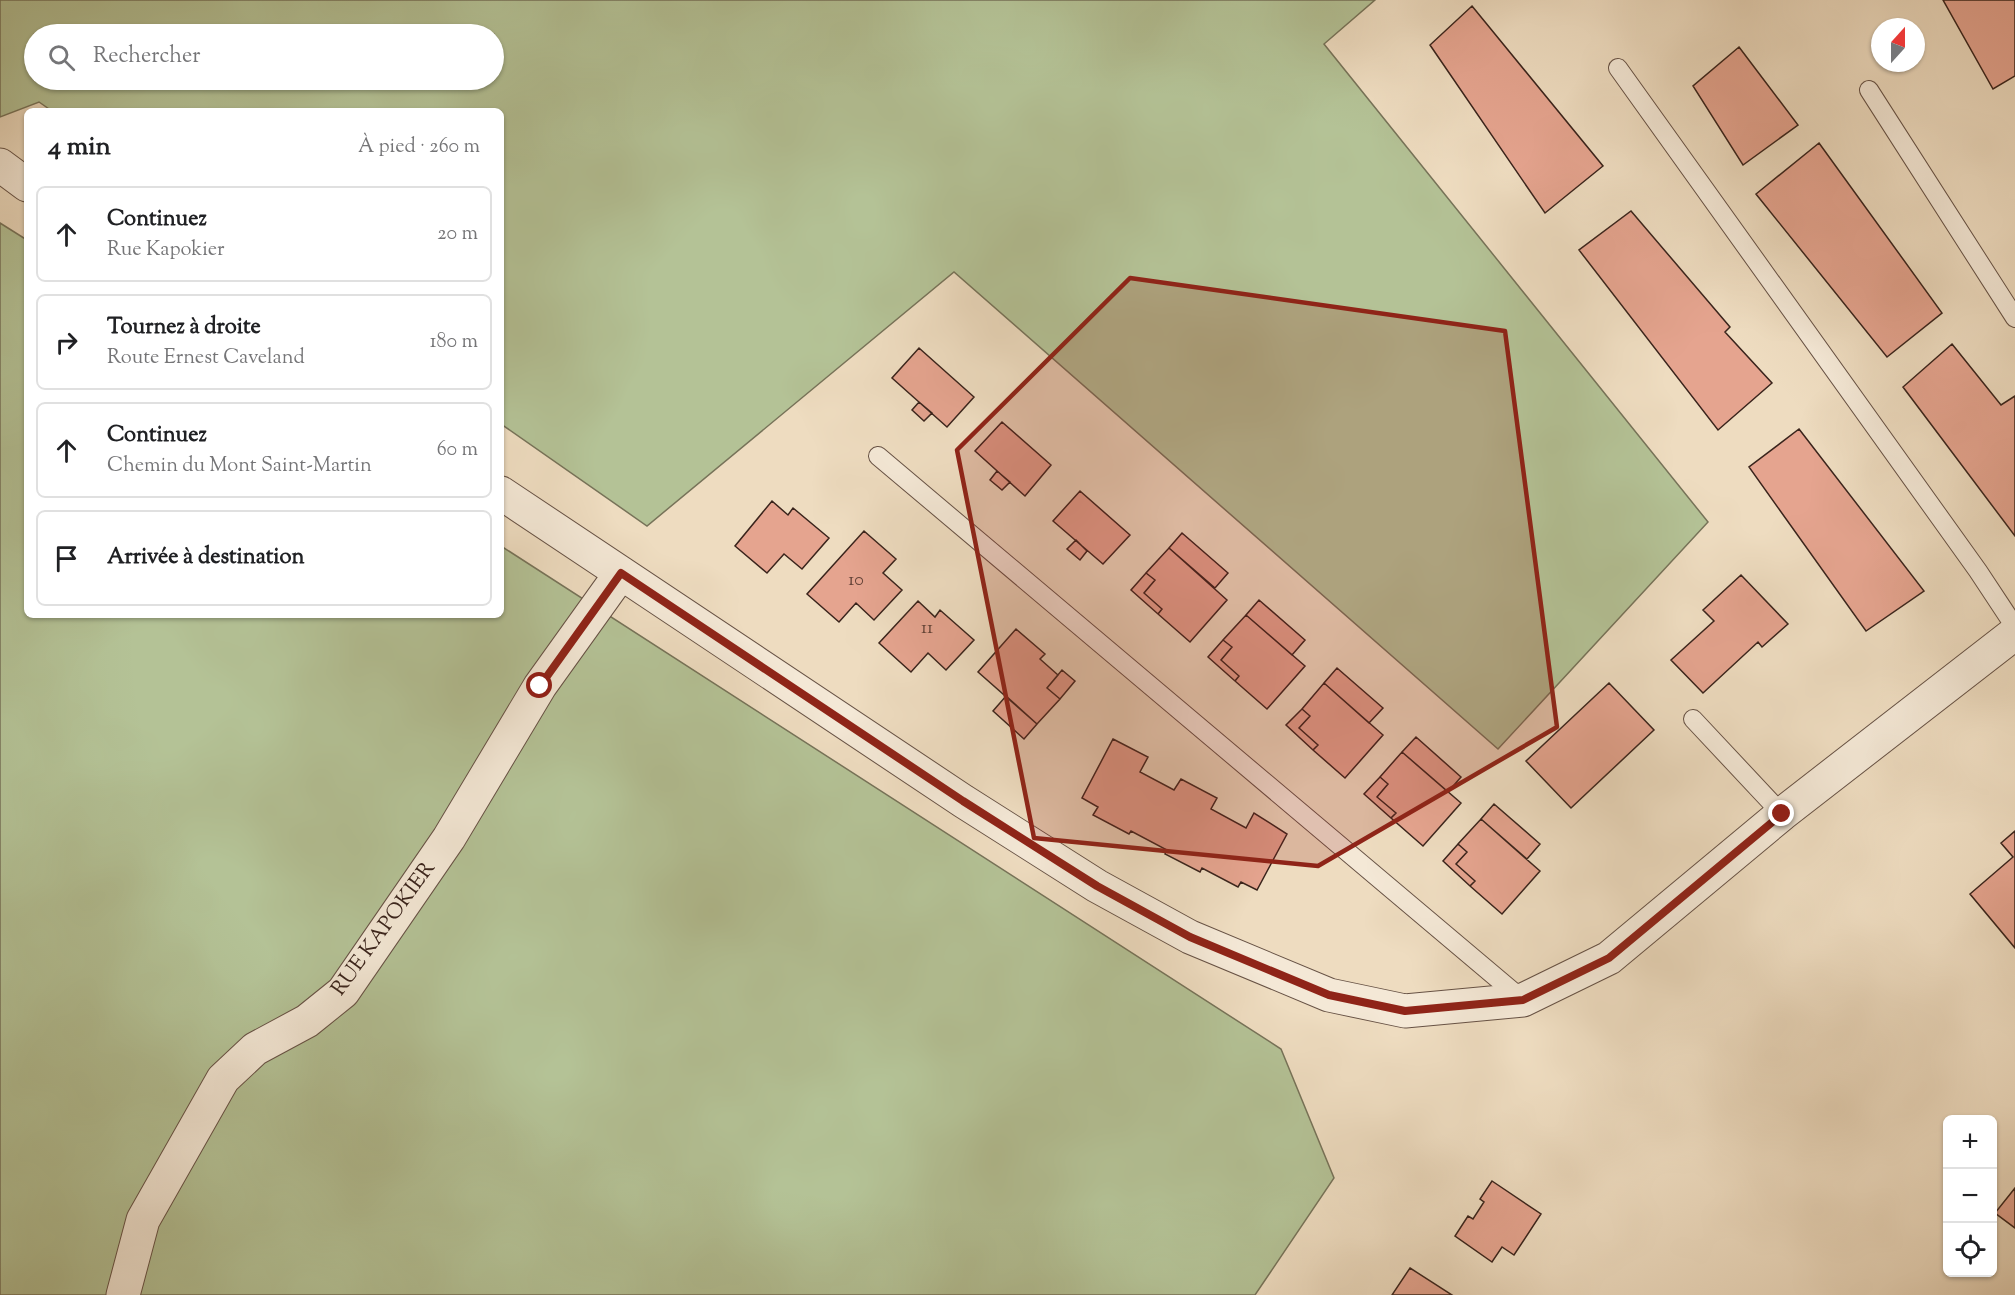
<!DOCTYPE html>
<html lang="fr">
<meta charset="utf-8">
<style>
body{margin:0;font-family:"Sorts Mill Goudy",serif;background:#f2f2f2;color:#202124}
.controls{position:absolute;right:18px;bottom:18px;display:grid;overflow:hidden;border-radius:9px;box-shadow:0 2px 4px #0004}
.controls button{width:54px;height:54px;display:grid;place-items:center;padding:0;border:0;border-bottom:2px solid #e0e0e0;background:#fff;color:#202124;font:30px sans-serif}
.compass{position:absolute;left:1871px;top:18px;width:54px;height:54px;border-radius:50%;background:#fff;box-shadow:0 2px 4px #0004;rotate:21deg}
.stop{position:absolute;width:18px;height:18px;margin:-14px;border:4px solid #8f2418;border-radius:50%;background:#fff}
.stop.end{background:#8f2418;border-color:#fff;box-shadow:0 2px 6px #0008}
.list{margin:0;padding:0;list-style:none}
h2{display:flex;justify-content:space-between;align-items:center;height:78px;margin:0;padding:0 24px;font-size:26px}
h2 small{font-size:20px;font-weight:400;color:#757577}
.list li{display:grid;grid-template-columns:39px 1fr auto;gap:18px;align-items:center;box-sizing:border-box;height:96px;margin:0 12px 12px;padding:0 12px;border:2px solid #e0e0e0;border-radius:9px}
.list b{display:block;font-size:22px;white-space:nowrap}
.list p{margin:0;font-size:20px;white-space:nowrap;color:#757577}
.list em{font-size:20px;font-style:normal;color:#757577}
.icon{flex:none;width:33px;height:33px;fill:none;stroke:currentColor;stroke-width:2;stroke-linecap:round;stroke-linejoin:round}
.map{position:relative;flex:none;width:2015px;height:1295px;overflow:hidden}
.search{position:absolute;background:#fff;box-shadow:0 2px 4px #0004;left:24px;top:24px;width:480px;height:66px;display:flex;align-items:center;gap:15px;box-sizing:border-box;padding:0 21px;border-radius:33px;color:#757577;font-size:22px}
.panel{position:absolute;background:#fff;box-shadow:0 2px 4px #0004;left:24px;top:108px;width:480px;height:510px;border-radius:9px}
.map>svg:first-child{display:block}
</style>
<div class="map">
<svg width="2015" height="1295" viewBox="0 0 2015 1295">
<rect width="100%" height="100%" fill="#eedcc0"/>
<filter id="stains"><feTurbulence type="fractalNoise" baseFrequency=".00333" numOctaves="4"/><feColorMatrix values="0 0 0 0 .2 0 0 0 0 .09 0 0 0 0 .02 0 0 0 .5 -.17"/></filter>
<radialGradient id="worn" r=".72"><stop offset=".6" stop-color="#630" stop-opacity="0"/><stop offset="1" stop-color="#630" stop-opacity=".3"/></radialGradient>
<path fill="#b4c296" stroke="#777359" stroke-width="1.5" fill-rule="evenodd" d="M0,0H1375L1324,44L1708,522L1498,749L954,272L647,526L501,424V111H52L39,102L0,117ZM494,34V80H34V34Z
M0,223L27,240V615H501V546L1281,1049L1334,1178L1255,1295H0Z"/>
<path fill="#e5a48f" stroke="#3a241c" stroke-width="1.5" d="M1943,0H2015V76L1993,89Z
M1472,6L1603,166L1545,213L1430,45Z
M1739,47L1798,125L1743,165L1693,86Z
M1819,143L1942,313L1887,357L1756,194Z
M1631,211L1730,327L1725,332L1772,383L1718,430L1579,250Z
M1952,344L2001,405L2015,396V536L1903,387Z
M919,348L974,397L947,427L892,378Z
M919,402L932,413L924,421L912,410Z
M1002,422L1051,465L1025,496L975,451Z
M1799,429L1924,591L1866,631L1749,467Z
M997,471L1010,482L1002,490L990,480Z
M1080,491L1130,535L1103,564L1053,521Z
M772,501L788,515L793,508L829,538L802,569L784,554L767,573L735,546Z
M864,531L896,559L883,573L902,590L874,620L856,603L839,622L807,594Z
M1182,533L1228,573L1215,588L1169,548Z
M1076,540L1087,551L1080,560L1067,549Z
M1169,548L1227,600L1190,642L1158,614L1162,609L1144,593L1155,580L1146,573Z
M1146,573L1155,580L1144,593L1162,609L1158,614L1131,590Z
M1741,575L1788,624L1762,647L1758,642L1703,693L1671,660L1714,621L1703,610Z
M1259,600L1305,640L1292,655L1246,615Z
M918,601L935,617L940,610L974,640L946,670L928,653L911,672L879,643Z
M1246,615L1305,666L1267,709L1235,681L1239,676L1221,660L1232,647L1223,640Z
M1016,629L1045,654L1040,659L1058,675L1047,688L1060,699L1037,724L978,672Z
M1223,640L1232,647L1221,660L1239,676L1235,681L1208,657Z
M1337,668L1383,708L1369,723L1324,683Z
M1062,670L1075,681L1060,699L1047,688Z
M1324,683L1383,735L1345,778L1313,750L1318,745L1299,728L1310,716L1302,709Z
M1609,683L1654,730L1571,808L1526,761Z
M1006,696L1037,724L1024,739L993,711Z
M1302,709L1310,716L1299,728L1318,745L1313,750L1286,725Z
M1416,737L1461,777L1448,792L1402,752Z
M1113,739L1148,757L1140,772L1174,790L1181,779L1217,798L1211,809L1246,828L1254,813L1287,834L1257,890L1241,882L1238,887L1202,868L1200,872L1165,854L1167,850L1131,831L1129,834L1093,815L1098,807L1082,798Z
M1402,752L1461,803L1423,846L1391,818L1396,813L1377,797L1388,784L1380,777Z
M1380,777L1388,784L1377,797L1396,813L1391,818L1364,794Z
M1494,804L1540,844L1527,859L1481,819Z
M1481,819L1540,871L1502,914L1470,886L1475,881L1456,864L1467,852L1458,844Z
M2015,831V948L1970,894L2013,857L2001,843Z
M1458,844L1467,852L1456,864L1475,881L1470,886L1443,861Z
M1492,1181L1541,1214L1514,1255L1502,1247L1492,1262L1455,1236L1468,1216L1473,1219L1484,1202L1480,1199Z
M2015,1188V1228L1995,1213Z
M1410,1268L1452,1295H1392Z"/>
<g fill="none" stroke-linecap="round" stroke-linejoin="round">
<defs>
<path id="service" d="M1618,68L1978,571L2015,627
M1869,90L2015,318
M878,456L1523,1000
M1693,719L1782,814"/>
<path id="minor" d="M0,165L27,185
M501,493L963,801L1097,886L1190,937L1329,995L1405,1011L1523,1000L1609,958L1782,814L2015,633
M123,1295L143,1220L223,1079L255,1049L307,1021L343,992L449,838L540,686L621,573"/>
</defs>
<use href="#service" stroke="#675245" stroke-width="20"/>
<use href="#minor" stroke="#675245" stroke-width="35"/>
<use href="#service" stroke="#f4e8d6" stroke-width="18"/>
<use href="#minor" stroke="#f4e8d6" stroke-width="33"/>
</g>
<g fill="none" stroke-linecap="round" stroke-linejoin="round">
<path stroke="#8f2418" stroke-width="8" d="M540,686L621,573L963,801L1097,886L1190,937L1329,995L1405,1011L1523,1000L1609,958L1782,814"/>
</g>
<path fill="#8f2418" fill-opacity="0.2" stroke="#8f2418" stroke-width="4.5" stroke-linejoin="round" d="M1130,278L1505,331L1557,727L1318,866L1034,838L957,450Z"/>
<g text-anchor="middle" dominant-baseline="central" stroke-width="5" stroke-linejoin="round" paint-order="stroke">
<g font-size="18" fill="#654439">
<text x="856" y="581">10</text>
<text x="927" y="629">11</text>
</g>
<g font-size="21" fill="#3a241c" stroke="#f4e8d6">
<text transform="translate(384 929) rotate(-54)">RUE KAPOKIER</text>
</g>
</g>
<rect width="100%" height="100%" filter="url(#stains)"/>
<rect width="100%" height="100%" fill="url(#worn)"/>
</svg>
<div class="controls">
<button>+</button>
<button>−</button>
<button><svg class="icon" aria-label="locate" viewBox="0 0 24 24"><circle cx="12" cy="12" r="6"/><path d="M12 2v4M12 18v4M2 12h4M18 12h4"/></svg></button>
</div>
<svg class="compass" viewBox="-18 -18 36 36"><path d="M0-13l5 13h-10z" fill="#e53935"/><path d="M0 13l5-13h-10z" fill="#757577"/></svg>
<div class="stop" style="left:540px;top:686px"></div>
<div class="stop end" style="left:1782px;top:814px"></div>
<div class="search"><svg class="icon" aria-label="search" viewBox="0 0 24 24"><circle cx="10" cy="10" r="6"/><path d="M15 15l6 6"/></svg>Rechercher</div>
<section class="panel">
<h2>4 min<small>À pied · 260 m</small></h2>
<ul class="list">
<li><svg class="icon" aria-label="ahead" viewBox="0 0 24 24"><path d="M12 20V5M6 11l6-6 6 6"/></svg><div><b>Continuez</b><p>Rue Kapokier</p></div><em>20 m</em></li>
<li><svg class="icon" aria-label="right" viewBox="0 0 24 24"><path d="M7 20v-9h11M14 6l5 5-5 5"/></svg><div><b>Tournez à droite</b><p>Route Ernest Caveland</p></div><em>180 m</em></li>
<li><svg class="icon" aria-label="ahead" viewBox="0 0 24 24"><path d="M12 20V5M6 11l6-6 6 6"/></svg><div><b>Continuez</b><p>Chemin du Mont Saint-Martin</p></div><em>60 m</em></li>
<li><svg class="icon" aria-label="arrive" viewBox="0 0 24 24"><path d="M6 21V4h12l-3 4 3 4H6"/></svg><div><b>Arrivée à destination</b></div></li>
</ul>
</section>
</div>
